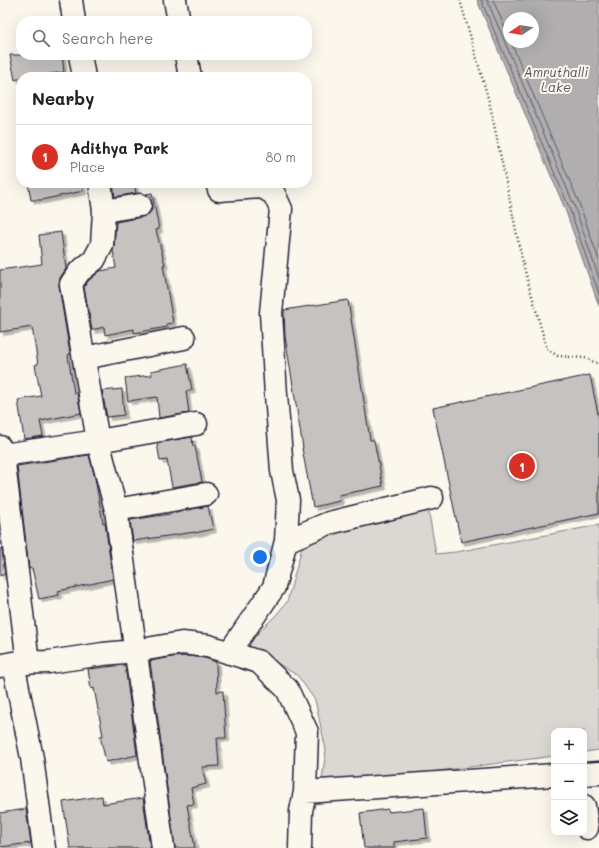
<!DOCTYPE html>
<meta charset="utf-8">
<style>
body{margin:0;font-family:Mali,sans-serif;background:#f6f6f6;color:#222}
.controls{position:absolute;right:12px;bottom:12px;display:grid;overflow:hidden;border-radius:8px;box-shadow:0 4px 16px #0002}
.controls button{width:36px;height:36px;display:grid;place-items:center;padding:0;border:0;border-bottom:1px solid #e0e0e0;background:#fff;color:#222;font:20px sans-serif}
.compass{position:absolute;left:503px;top:12px;width:36px;height:36px;border-radius:50%;background:#fff;box-shadow:0 4px 16px #0002;rotate:258deg}
.you{position:absolute;left:260px;top:557px;width:14px;height:14px;margin:-10px;border:3px solid #fff;border-radius:50%;background:#1a73e8;box-shadow:0 0 0 6px #1a73e833}
.badge{display:grid;place-items:center;width:26px;height:26px;border-radius:50%;background:#d93025;color:#fff;font-size:13px;font-weight:700}
.pin{position:absolute;translate:-50% -50%;border:2px solid #fff;box-shadow:0 1px 4px #0006}
.list{margin:0;padding:0;list-style:none}
h2{display:flex;justify-content:space-between;align-items:center;height:52px;margin:0;padding:0 16px;font-size:17px}
h2 small{font-size:13px;font-weight:400;color:#767676}
.list li{display:grid;grid-template-columns:26px 1fr auto;gap:12px;align-items:center;box-sizing:border-box;height:64px;padding:0 16px;border-top:1px solid #e0e0e0}
.list b{display:block;font-size:15px;white-space:nowrap}
.list p{margin:0;font-size:13px;white-space:nowrap;color:#767676}
.list em{font-size:13px;font-style:normal;color:#767676}
.icon{flex:none;width:22px;height:22px;fill:none;stroke:currentColor;stroke-width:2;stroke-linecap:round;stroke-linejoin:round}
.map{position:relative;flex:none;width:599px;height:848px;overflow:hidden}
.search{position:absolute;background:#fff;box-shadow:0 4px 16px #0002;left:16px;top:16px;width:296px;height:44px;display:flex;align-items:center;gap:10px;box-sizing:border-box;padding:0 14px;border-radius:16px;color:#767676;font-size:15px}
.panel{position:absolute;background:#fff;box-shadow:0 4px 16px #0002;left:16px;top:72px;width:296px;height:116px;border-radius:16px}
.map>svg:first-child{display:block}
</style>
<div class="map">
<svg width="599" height="848" viewBox="0 0 599 848">
<defs>
<filter id="shadow"><feDropShadow dx="3.5" dy="3.5" stdDeviation="0" flood-color="#0004"/></filter>
</defs>
<rect width="100%" height="100%" fill="#fbf7ec"/>
<filter id="ink" filterUnits="userSpaceOnUse"><feTurbulence type="fractalNoise" baseFrequency=".025" numOctaves="2"/><feDisplacementMap in="SourceGraphic" scale="8" xChannelSelector="R" yChannelSelector="G"/><feConvolveMatrix kernelMatrix="1 2 1 2 8 2 1 2 1" color-interpolation-filters="sRGB"/></filter>
<g filter="url(#ink)">
<path fill="#dbd8d3" stroke="#7e7d87" d="M427,502L436,554L456,552L599,525V750L584,752V731H554V756L377,779L322,780L326,750L315,700L298,676L247,644L276,615L287,602L303,544Z"/>
<path fill="#b1aeb0" stroke="#787681" fill-rule="evenodd" d="M477,0H599V306L565,209ZM509,18H533V42H509Z"/>
<g fill="none" stroke-linecap="round" stroke-linejoin="round">
<path stroke="#5b5a6a" stroke-width="1" d="M481,0L569,207L599,294
M487,0L574,205L599,278
M493,0L509,37
M511,42L579,203L599,260"/>
</g>
<path fill="#c6c2c0" stroke="#22223b" filter="url(#shadow)" d="M10,55H62L64,72L30,77H21V78L15,80Z
M28,183H82L83,191L41,200H31Z
M113,183H134L136,193L115,197Z
M152,193L159,229L156,230L165,265H163L173,323L166,324L167,327L134,333V329L105,335L104,327L92,330L84,287L88,281L100,271L116,268L113,251L114,246L116,222L142,217L148,215L152,210V203L150,197L146,194Z
M61,232L66,269L60,278L59,286L70,354L68,355L74,393H77L81,413L40,421L43,436L24,439L18,400L41,396L35,365L38,364L32,327L0,332V270L42,264L39,235Z
M348,300L370,440H374L383,486L339,495L340,501L313,507L302,448H303L285,336L284,310Z
M187,364L192,390L186,391L189,413L159,418L157,397L128,401L125,378L152,375L151,371Z
M590,375L599,419V513L461,542L433,408Z
M122,389L124,415L107,417L102,391Z
M192,437L193,446H195L202,482L172,487L167,460L160,461L157,443Z
M89,455L95,478L103,523H105L113,579L58,591L59,595L39,599L32,568L29,569L17,466Z
M208,506L213,529L195,533V532L133,541L130,520L177,513V512Z
M2,548L5,574L0,576V549Z
M189,656L205,658L216,662L217,692L223,691L226,738H217L219,766L202,767L206,784L191,788L194,804L187,805L195,848H175L150,661L172,657Z
M125,665L137,755L106,762L100,736H103L94,688L91,689L88,669Z
M102,796L103,804L143,798L150,848H70L63,802Z
M424,808L427,838L394,842V848H364L360,813L388,809L389,812Z
M26,809L31,843L0,847V813Z"/>
<g fill="none" stroke-linecap="round" stroke-linejoin="round">
<defs>
<path id="minor" d="M71,0L74,21
M175,0L179,21
M80,55L84,77
M186,55L190,77
M100,183L104,211L102,245L94,260L79,272L71,284L98,441L116,510L206,494
M217,183L219,190L262,187L274,194L281,209L271,313L276,395L280,444L282,471L288,500L286,541
M104,211L140,205
M84,358L184,338
M0,447L3,455L98,441L196,424
M3,455L28,663
M116,510L163,848
M229,653L274,587L286,541L329,523L432,498
M13,663L32,758L44,848
M0,666L13,663L49,662L103,654L135,651L182,643L208,646L259,662L287,689L307,732L305,792L301,811L300,848
M584,774L599,773
M305,792L554,775
M584,806L587,828"/>
</defs>
<use href="#minor" stroke="#22223b" stroke-width="25"/>
<path stroke="#22223b" stroke-width="2.5" stroke-dasharray="1 3" stroke-linecap="butt" d="M460,0L490,105L523,264L547,349L558,356L585,358L599,364"/>
<use href="#minor" stroke="#fbf7ec" stroke-width="22"/>
</g>
</g>
<g text-anchor="middle" dominant-baseline="central" stroke-width="4" stroke-linejoin="round" paint-order="stroke">
<g font-size="13" font-style="italic" fill="#545364" stroke="#fbf7ec">
<text x="556" y="71">Amruthalli<tspan x="556" dy="15">Lake</tspan></text>
</g>
</g>
</svg>
<div class="controls">
<button>+</button>
<button>−</button>
<button><svg class="icon" aria-label="layers" viewBox="0 0 24 24"><path d="M12 4l9 5-9 5-9-5zM3 14l9 5 9-5"/></svg></button>
</div>
<svg class="compass" viewBox="-18 -18 36 36"><path d="M0-13l5 13h-10z" fill="#e53935"/><path d="M0 13l5-13h-10z" fill="#767676"/></svg>
<div class="you"></div>
<div class="pin badge" style="left:522px;top:466px">1</div>
<div class="search"><svg class="icon" aria-label="search" viewBox="0 0 24 24"><circle cx="10" cy="10" r="6"/><path d="M15 15l6 6"/></svg>Search here</div>
<section class="panel">
<h2>Nearby<small></small></h2>
<ul class="list">
<li><span class="badge">1</span><div><b>Adithya Park</b><p>Place</p></div><em>80 m</em></li>
</ul>
</section>
</div>
